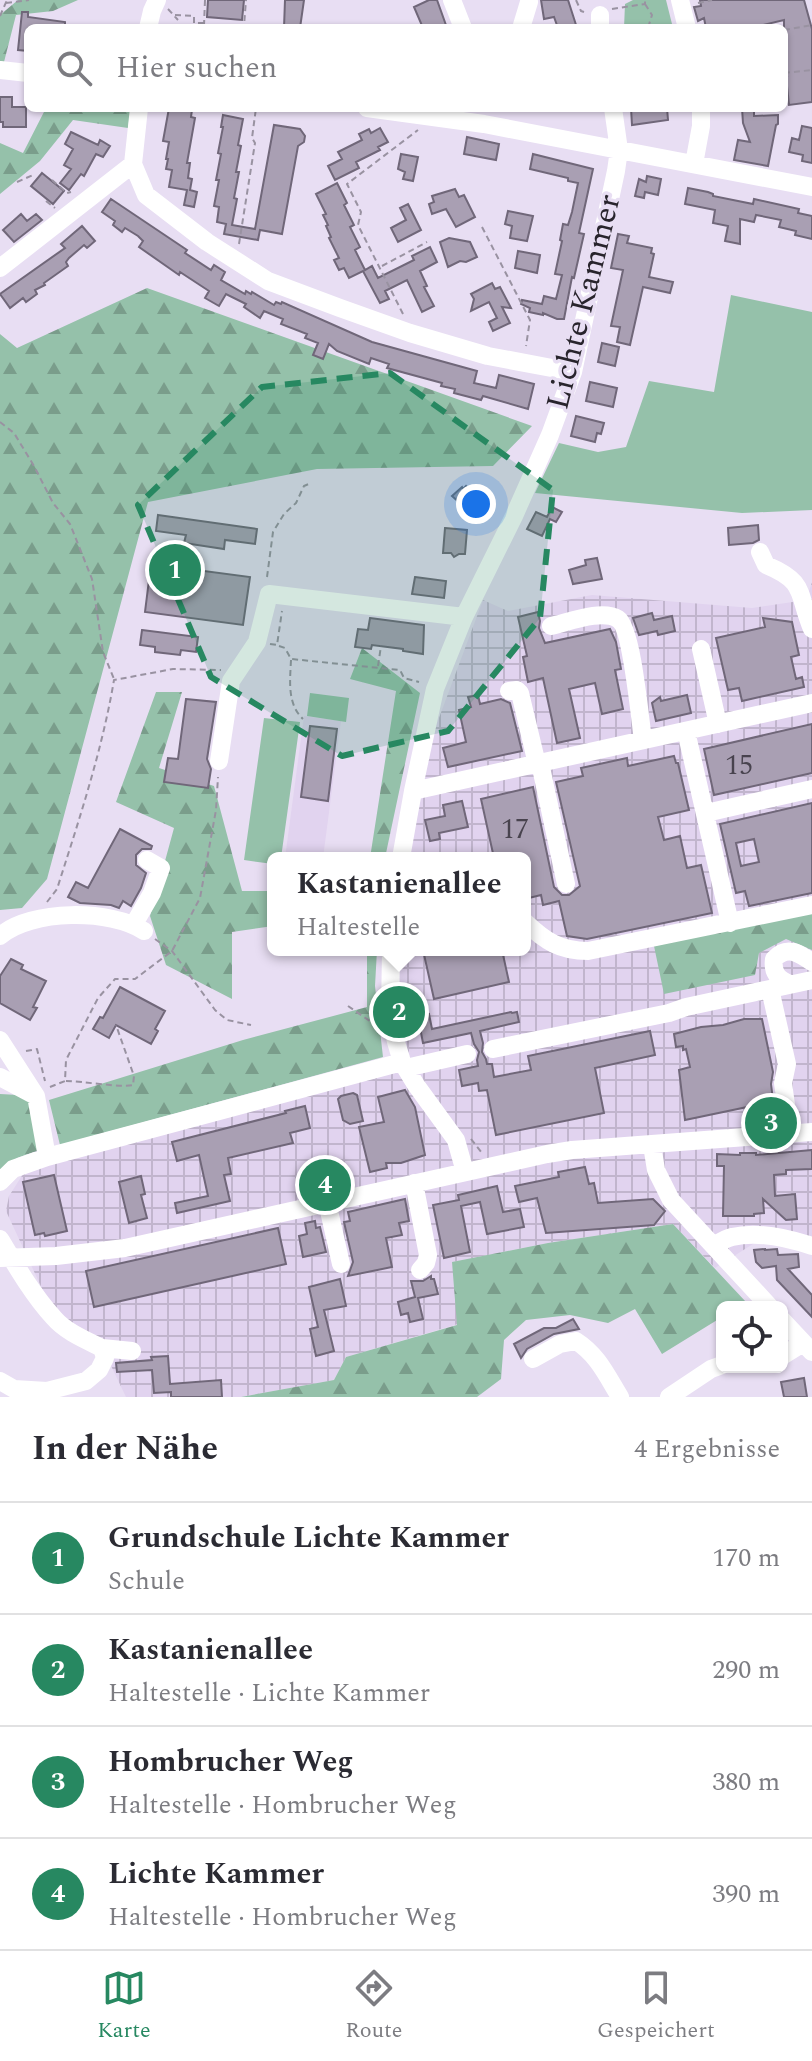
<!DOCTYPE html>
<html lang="de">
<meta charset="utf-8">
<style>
body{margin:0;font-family:Spectral,serif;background:#f2f2f3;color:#2b2b33}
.controls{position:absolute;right:24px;bottom:24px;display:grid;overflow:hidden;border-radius:12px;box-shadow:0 2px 6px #0004}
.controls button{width:72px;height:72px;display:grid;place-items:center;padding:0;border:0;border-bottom:2px solid #e1e1e2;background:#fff;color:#2b2b33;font:40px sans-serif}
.you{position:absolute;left:476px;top:504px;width:28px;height:28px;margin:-20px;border:6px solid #fff;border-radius:50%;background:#1a73e8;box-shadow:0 0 0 12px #1a73e833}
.badge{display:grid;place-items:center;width:52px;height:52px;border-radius:50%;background:#278861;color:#fff;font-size:26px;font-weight:700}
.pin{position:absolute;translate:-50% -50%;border:4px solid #fff;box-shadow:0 2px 8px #0006}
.popup{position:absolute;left:267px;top:852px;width:264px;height:104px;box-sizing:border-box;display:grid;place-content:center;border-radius:12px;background:#fff;filter:drop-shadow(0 2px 6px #0005);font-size:26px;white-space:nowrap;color:#7c7c81}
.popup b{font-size:30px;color:#2b2b33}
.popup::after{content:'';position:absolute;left:50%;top:100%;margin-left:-16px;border:16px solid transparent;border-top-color:#fff}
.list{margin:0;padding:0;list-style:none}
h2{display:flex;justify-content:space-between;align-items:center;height:104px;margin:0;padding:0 32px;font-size:34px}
h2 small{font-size:26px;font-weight:400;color:#7c7c81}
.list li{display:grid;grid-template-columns:52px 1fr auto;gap:24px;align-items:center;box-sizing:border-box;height:112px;padding:0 32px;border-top:2px solid #e1e1e2}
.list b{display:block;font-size:30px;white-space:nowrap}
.list p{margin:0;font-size:26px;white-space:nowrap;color:#7c7c81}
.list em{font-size:26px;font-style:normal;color:#7c7c81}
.icon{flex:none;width:44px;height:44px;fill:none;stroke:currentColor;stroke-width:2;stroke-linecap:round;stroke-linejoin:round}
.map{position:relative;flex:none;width:812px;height:1397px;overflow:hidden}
.search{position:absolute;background:#fff;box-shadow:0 2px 6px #0004;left:24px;right:24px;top:24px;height:88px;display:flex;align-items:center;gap:20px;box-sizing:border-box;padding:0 28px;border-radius:12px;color:#7c7c81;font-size:30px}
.sheet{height:552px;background:#fff}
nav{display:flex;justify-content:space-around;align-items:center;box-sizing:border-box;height:112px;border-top:2px solid #e1e1e2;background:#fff;font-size:22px;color:#7c7c81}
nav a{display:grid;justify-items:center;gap:4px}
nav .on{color:#278861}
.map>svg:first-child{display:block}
</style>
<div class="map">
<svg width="812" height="1397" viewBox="0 0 812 1397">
<defs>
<pattern id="industrial-grid" width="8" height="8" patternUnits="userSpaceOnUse" patternTransform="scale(2)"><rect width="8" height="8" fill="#e1d3ef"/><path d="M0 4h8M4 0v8" fill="none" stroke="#c1b5cd"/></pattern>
<pattern id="forest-firs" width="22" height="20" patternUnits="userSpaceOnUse" patternTransform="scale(2)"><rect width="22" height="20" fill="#95c1aa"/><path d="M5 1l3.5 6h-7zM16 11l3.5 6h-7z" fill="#7a9d8b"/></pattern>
</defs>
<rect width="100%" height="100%" fill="#e8def3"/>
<path fill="#e1d3ef" d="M304,716L341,721L323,858H285Z"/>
<path fill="url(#industrial-grid)" d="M812,582V1248L787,1241L753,1244L715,1268L673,1224L548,1243L453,1262L458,1324L346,1357L334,1380L241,1397H126L102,1347L56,1319L6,1211L9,1196L25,1171L356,1081L410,1056L400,1032L399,950H525V858H407L420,804L427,750L483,600L508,611L592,595L752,608L806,600Z"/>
<path fill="#95c1aa" d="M633,0H666L673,28H624L625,4Z
M731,295L812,312V510L742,513L535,493L559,443L598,452L626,447L649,381L714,392Z
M310,693L349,698L346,722L307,716Z
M264,718L300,722L281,858H273V864L244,860Z"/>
<path fill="url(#forest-firs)" d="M18,0H78L53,11L16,15L4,62L0,61V15Z
M46,108H131L128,128L73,120L40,161L0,194V143L23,153Z
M147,288L532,426L493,466L317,469L148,502L47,879L22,908L0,910V334L17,348Z
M362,648L420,693L385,858H370L396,691L350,679Z
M156,692H182L159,768L214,786L242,891H273V926L232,932V999L166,965L150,916L174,828L116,802Z
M812,912V950L786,939L759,953L755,975L664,994L654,946Z
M367,950H377L375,986L383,1057L60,1145L49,1100L243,1040L367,1007Z
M0,1094L36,1096L48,1147L17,1158L0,1172Z
M673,1224L746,1302L739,1307H722V1317L662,1354L635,1309L608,1323L570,1315L526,1320L504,1340L501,1379L477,1397H241L334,1380L346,1357L457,1325L452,1262L548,1243Z"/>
<path fill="#a99fb3" stroke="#706779" stroke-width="2" fill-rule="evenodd" d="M208,0H244L242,20L207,17Z
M285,0H304L300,28H284Z
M429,0H437L447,28H423L414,7Z
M541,0H568L577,28H558L554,17L544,19Z
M700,0H804L812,29V102L789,105L787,86H784V76H787L784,55V20L750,28H706L704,18L698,21L694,7L701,6Z
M22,12H28V17L65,22V28H28V51L18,50Z
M0,97H12V107H26V127H3V122H0Z
M169,108L192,110L191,117L195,118L187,163H190L188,178L192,179L190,190L197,192L194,207L184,205L187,190L169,187L172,170L166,169L168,159H166L169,142L163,141Z
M631,108H667L668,120L632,125Z
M742,108H754V116L778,115V124L776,125L768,166L734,160L738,140L750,142L743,123Z
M223,115L243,119L238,145L241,146L236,172H239L234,198L237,199L232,225L255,229L274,125L300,129L305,136L304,142L298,146L282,234L260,230L258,240L224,234L226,224L217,222L219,207L214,206L219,180H216L221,154L218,153L223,127H221Z
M802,126L812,128V163L802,161L803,155L789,152L792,138L799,140Z
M380,128L388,142L378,147L380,150L356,162L359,168L335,180L328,166L342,159L338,152L362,140L359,134L369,129L371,133Z
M71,132L98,145L100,140L110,146L103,157L96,154L84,176L81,174L69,190L60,183L71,169L64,165L73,149L65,144Z
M467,137L499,144L496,160L464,154Z
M401,154L418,157L413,181L403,179L405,172L398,169Z
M533,154L593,169L579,233L584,234L574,278L572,277L564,319H557L543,313V315L529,312L530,308L521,304L522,300L542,304L544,296L556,299L562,275L555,274L562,241L560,240L563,224L568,225L572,212L578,183L568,181V178L530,169Z
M42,173L64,191L53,204L31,186Z
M647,176L661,179L658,195L645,192L644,198L635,196L639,179L646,182Z
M337,183L347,203L344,205L354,225L350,227L360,247L355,250L365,270L372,266L378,278L414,260L412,256L430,247L437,262L420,271L427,286L424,287L434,306L422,312L407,280L385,291L389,299L380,303L363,271L349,278L344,268L339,270L334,260L339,258L329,238L331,237L326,226L328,225L323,215L326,214L316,194Z
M688,188L708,192L713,194V196L753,204L754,199L799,209L798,213L812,216V239L795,235L796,231L779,227L781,220L756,215L754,222L740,219V244L725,241L728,226L713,223L715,210L685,204Z
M455,189L459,197L464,195L475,217L456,227L446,209L432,214L429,204L434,202L432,196Z
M111,199L187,250L185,253L211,270L214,265L225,272L221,280L245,294L246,291L251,294L252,292L274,305L276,302L281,304L282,302L372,342L477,371L474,383L496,388L499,375L534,384L528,409L483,396L481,400L454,393L455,389L441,386L442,383L387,368L389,364L371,358L369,364L337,351L329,344L323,359L313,355L318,343L305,338L307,334L281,324L283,319L264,311L260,318L244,307L246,304L226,294L219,306L205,298L209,291L180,272L179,275L139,247L143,241L138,236L125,228L122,232L113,225L115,221L102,212Z
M408,204L421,230L398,242L391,228L406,220L400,208Z
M508,211L533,216L527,241L510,238L512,226L505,224Z
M21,214L27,221L36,214L42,220L14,242L3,230Z
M82,226L95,241L87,248L84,245L69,258L66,262L68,266L44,283L45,285L35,290L37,294L26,302L23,298L10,308L0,294L65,248L61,244Z
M618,234L629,236L627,243L652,248L651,253L654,254L649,277L673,282L670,293L643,287L630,345L617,342L620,327L611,326L623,270L611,268Z
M449,238L470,242L477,257L466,262L460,261L448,267L440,242Z
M518,251L540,255L537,273L515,268Z
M492,283L495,289L500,287L511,308L502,307L510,323L493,331L489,322L497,318L489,302L471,311L474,299L471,294Z
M602,343L619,347L615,366L598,362Z
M590,382L617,388L613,407L586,401Z
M576,416L604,423L601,434L597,433L595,442L571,436Z
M466,486L482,504L471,513L452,496L462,487L463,489Z
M552,507L562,512L556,522L550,519L542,536L527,529L536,512L547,517Z
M158,515L257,529L255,544L225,540L224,549L184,543L186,535L156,531Z
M758,525L759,540L753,543L729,545L728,528Z
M445,528L467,530L465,554H459L454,557L451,553H443Z
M597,558L602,579L573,584L569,570L586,565L585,560Z
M151,564L250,577L243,625L145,612Z
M415,577L446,581L444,598L412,594Z
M538,612L540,621L539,628L545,643L610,629L616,642L621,669L615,670L623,709L602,714L595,683L569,689L580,738L557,743L543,678L528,682L523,657L527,656L518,617Z
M652,613L654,620L672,616L675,631L658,635L657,631L639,635L633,618Z
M370,618L424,625L423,654L403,651V649L372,645L371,649L355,647L358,629L368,630Z
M763,618L792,622L799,655L791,657L796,679L802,677L804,687L742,701L739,688L728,690L716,638L765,627Z
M142,630L198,637L196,652L181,650L180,655L155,652V647L140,645Z
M478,695L480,704L501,699L510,703L522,751L448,767L443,748L466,742L459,710L471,707L468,697Z
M687,695L691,713L656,721L652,703L660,697L661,701Z
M186,699L216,702L207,759L211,769L208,788L164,782L168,758L178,759Z
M812,724V773L714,795L704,749Z
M310,726L337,729L328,801L301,797Z
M674,756L676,763H678L689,810L658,817L664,840L680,836L687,868L701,865L712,913L587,939L567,936L559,901L543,905L541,895L525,899V858H494L481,799L533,787L554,887L562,895H569L580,886L556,782L583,776L581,768L627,758L628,766Z
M462,801L468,827L439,833L440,839L430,841L425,820L445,816L443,805Z
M812,803V893L749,906L745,891L736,893L720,824ZM754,839L759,862L741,866L736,843Z
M120,829L152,846L151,849H142L136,855V865L146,873L141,888L131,906L123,901L119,908L111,905L80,903L68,897L76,882L88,888Z
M423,950H502L509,982L434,999Z
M11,959L23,965L21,969L46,981L33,1007L37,1008L30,1020L0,1003V976Z
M120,987L165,1011L155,1029L158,1031L151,1044L116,1025L109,1038L93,1029L100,1017L103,1018Z
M511,1012L512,1013L517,1012L519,1022L480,1031L483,1043L482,1052L486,1059L487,1064H492L494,1077L531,1070L528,1056L650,1031L655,1055L595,1068L604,1113L496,1135L487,1090L479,1091L478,1083L462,1086L459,1070L478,1066L477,1060L479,1052L474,1044L471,1033L423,1043L418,1017L429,1014L432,1029Z
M744,1019H762L773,1072L771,1084L774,1108L753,1113L752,1106L685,1120L679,1070L690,1067L686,1049L683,1050V1046L676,1047L674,1034L701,1027L723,1025Z
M405,1090L415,1107L425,1155L401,1163H386L387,1168L370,1172L359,1127L384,1122L378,1097Z
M353,1093L357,1095L363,1121L350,1124L343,1120L338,1099L341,1096Z
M305,1106L310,1128L290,1133L293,1143L228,1158L231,1174L224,1175L230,1201L177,1213L175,1203L208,1196L199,1155L177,1161L172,1142L286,1113L285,1111Z
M812,1150V1169L786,1170V1174L774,1175L775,1196L795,1194L797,1219L786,1220L763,1199L764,1213L754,1214V1216H723L724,1166H717V1154L740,1155V1153H756V1155Z
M585,1167L589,1184L594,1183L598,1203L653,1199L665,1211L654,1225L546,1233L537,1198L519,1202L515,1186L559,1177L558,1172Z
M54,1175L67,1231L45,1236L44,1233L35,1235L23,1182Z
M141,1176L145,1194L141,1195L147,1218L129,1223L119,1182Z
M497,1186L503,1212L520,1209L524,1227L487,1234L480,1202L461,1206L470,1252L444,1258L433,1205L459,1200L458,1195Z
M405,1199L409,1221L399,1223L402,1235L386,1238L392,1267L348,1276L353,1262L344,1222L350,1221L348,1212Z
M315,1221L316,1228L320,1227L326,1252L303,1257L299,1236L307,1234L305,1223Z
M278,1228L286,1264L94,1307L86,1271Z
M765,1249V1250L777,1249L778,1255L798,1254L799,1267L788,1269L812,1295V1317L777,1280L776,1266L762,1268L756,1262L754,1250Z
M431,1276V1279H434L438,1294L418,1298L423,1319L410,1322L408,1313L401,1315L398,1302L415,1297L411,1281H423Z
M340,1279L346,1306L324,1310L334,1351L316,1356L310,1329L318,1327L309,1287Z
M573,1319L579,1329L554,1334L527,1349L521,1358L514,1344L544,1328H556Z
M168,1356L170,1384L221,1380L222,1397H171V1392L154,1393L152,1370L117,1372L116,1363L152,1360L151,1357Z
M804,1378L807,1397H784L781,1382Z"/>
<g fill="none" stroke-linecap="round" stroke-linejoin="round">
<path stroke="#9992a1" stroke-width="2" stroke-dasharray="6 4" stroke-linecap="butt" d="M205,0L204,25L244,26L246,0
M576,0L581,11L584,12
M6,3L29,0
M698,3L712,0
M645,4L652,15L648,28
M168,9L178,20
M612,9L645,4V0
M175,15L194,16V23H204
M0,16L7,0
M313,28V26L341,27
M784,30L812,25
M784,73L812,70
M52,180L67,193L71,192
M17,182L33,175
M46,201L55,208
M482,227L530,320L526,346
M239,244L255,143L252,138L256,108
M382,266L427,242
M403,314L358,225L361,212L347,184L418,130
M0,422L14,433L34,466L53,503L70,524L92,579L103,652L114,679
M267,577L273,532L284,514L296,503L304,486L311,483
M270,644L277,645L282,611
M279,646L285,648L291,659L400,670L404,678L419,682
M291,660C290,681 287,704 303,719
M378,666L381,646
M47,902L57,889C79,820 102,751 114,680L173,669L221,670
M155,939L172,951L215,1010L227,1020L251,1025
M348,1006L377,1026
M26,1051L37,1049L45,1081
M66,1081C82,1081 121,1088 133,1085L134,1076L116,1025
M50,1087L65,1081L66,1060L98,998L115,979H135L172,951L200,898L216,810L218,777
M471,1139L482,1153"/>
<path stroke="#fff" stroke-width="18" d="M452,0L463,28
M680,0L687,28
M148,28L152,11L157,0
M523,28L522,25L529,2
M600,28V15
M0,70L28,73
M139,108L133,164L146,195L207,242L268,281L340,308L410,333L488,356L573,372
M367,108L484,124L812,187
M694,164L701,126V108
M0,268L133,164
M760,552L766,565C807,582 797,593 812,629
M551,626C569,622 602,609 618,619C632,628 640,720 643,740
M701,649L718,724
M509,691L517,690L520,693L537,764
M686,731L730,923
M219,761L231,681L257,642L269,594L464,617
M540,763L566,884
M413,791L812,703
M706,813L812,789
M401,858L413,791L435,689L464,617L514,516L550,435L573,372L616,171L619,150L613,108
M525,922C545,941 560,951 588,951L812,905
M134,924L152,893L161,868L147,860
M0,936C31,909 111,909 144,931
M391,950L390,1013L396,1042L402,1062L416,1085L456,1140L465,1172
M790,984C778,979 772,973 774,959C787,945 799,953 812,962
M770,989L787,1064L783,1083L790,1134
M0,1040L36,1096L47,1157
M493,1049L669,1013L686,1007L812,980
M406,1068L467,1054
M0,1077L34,1095
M652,1145L656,1170L671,1200L770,1307
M0,1182L13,1169L47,1157L402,1062
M414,1183L428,1255L426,1263L420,1270
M327,1202L341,1264
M0,1239C16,1266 33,1295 54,1318C66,1332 86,1340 102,1348L105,1358L99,1370L86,1381L47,1391L14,1389L0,1381
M714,1246C720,1242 726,1238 732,1237C757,1231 788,1238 812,1246
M0,1258L56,1256L125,1248L547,1154L572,1150L812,1132
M782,1320L812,1352
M102,1348L132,1351
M782,1356L803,1343
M533,1359L560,1344L576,1341C598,1355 607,1376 620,1397
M669,1397L711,1369L722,1365"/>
</g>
<path fill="#278861" fill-opacity="0.2" stroke="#278861" stroke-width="6" stroke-dasharray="16 10" stroke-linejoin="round" d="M390,373L553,490L540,618L448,731L342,756L211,677L138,505L262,387Z"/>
<g text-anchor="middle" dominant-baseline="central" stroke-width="7" stroke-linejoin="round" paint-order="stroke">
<g font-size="28" fill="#48434e">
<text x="739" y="765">15</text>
<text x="515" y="829">17</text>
</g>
<g font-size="32" fill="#28242c" stroke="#e8def3">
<text transform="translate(584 302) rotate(-76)">Lichte Kammer</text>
</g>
</g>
</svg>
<div class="controls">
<button><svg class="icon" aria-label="locate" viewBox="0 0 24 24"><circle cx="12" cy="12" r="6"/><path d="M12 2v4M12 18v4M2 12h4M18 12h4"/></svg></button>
</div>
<div class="you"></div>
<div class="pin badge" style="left:175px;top:570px">1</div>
<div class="pin badge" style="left:399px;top:1012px">2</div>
<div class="popup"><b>Kastanienallee</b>Haltestelle</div>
<div class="pin badge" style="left:771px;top:1123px">3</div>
<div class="pin badge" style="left:325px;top:1185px">4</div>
<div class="search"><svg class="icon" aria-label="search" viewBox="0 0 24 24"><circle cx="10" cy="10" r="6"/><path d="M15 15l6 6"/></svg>Hier suchen</div>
</div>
<section class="sheet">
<h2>In der Nähe<small>4 Ergebnisse</small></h2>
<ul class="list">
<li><span class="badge">1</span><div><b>Grundschule Lichte Kammer</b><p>Schule</p></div><em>170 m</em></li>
<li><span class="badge">2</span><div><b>Kastanienallee</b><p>Haltestelle · Lichte Kammer</p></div><em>290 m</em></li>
<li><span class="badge">3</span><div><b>Hombrucher Weg</b><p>Haltestelle · Hombrucher Weg</p></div><em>380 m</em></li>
<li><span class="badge">4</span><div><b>Lichte Kammer</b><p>Haltestelle · Hombrucher Weg</p></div><em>390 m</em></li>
</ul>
</section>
<nav>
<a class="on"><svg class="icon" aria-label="map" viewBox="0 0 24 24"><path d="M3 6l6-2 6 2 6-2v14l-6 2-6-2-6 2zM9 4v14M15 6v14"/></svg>Karte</a>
<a><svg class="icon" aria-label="directions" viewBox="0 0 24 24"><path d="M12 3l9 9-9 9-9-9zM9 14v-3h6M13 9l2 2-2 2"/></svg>Route</a>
<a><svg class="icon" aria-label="saved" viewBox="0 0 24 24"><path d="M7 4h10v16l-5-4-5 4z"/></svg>Gespeichert</a>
</nav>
